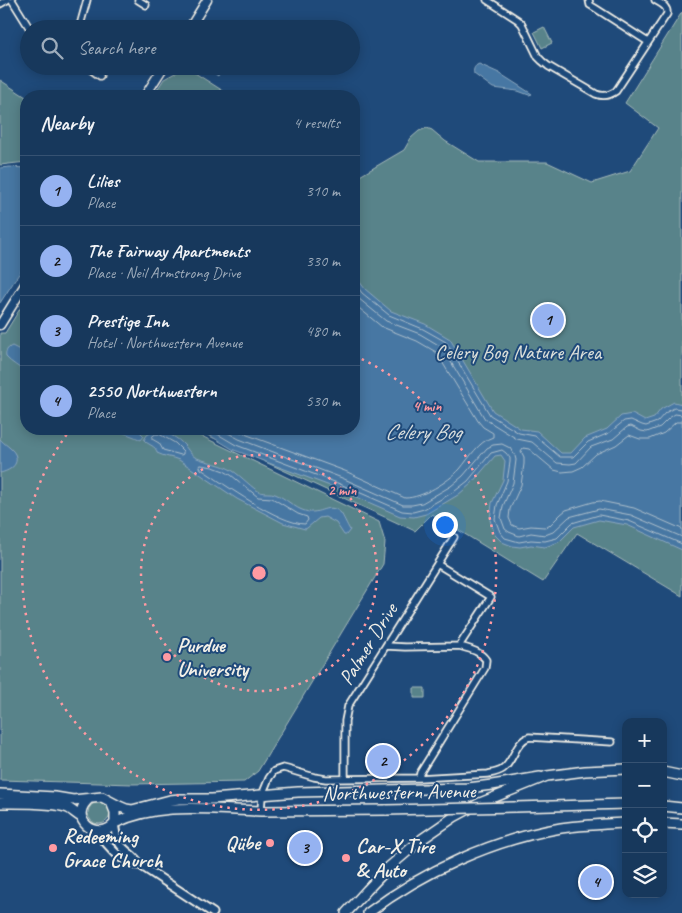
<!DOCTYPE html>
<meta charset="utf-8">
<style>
body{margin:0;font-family:Caveat,sans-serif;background:#244365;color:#f1f3f6}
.controls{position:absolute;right:15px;bottom:15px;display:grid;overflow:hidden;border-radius:10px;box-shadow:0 2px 12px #0003}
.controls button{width:45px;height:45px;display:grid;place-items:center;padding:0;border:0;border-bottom:1px solid #365272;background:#17385c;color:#f1f3f6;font:25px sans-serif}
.you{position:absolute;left:444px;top:524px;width:18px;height:18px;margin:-12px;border:4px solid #fff;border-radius:50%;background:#1a73e8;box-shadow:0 0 0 8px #1a73e833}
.badge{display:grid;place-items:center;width:32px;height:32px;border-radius:50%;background:#95b2f1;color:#111;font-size:16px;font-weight:700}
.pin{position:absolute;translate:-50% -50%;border:2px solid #fff;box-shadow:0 1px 5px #0006}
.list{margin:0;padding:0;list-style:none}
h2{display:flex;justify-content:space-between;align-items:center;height:65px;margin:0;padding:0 20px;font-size:21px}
h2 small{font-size:16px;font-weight:400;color:#9eacbb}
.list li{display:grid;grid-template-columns:32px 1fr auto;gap:15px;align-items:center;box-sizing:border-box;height:70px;padding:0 20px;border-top:1px solid #365272}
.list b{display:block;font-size:19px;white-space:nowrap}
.list p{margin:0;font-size:16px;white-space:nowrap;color:#9eacbb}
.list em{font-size:16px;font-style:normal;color:#9eacbb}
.icon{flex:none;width:28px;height:28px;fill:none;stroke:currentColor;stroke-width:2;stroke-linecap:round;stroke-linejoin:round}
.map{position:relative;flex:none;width:682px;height:913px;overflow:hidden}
.search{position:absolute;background:#17385c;box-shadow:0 2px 12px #0003;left:20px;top:20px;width:340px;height:55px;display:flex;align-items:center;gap:12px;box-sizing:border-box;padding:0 18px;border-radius:28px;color:#9eacbb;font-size:19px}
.panel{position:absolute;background:#17385c;box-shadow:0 2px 12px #0003;left:20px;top:90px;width:340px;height:345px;border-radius:20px}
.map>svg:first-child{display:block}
</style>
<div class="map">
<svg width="682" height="913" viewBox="0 0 682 913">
<rect width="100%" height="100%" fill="#1f4a7a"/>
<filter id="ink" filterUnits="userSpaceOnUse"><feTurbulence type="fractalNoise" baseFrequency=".02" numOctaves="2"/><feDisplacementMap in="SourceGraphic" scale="10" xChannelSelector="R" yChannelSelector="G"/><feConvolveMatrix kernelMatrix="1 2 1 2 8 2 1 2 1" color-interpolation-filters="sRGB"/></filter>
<g filter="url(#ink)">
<path fill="#59838a" stroke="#a6bab9" d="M682,12V596L577,533L543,582L432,514L415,531L194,429H354V175L358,177L404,150L411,138L419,131L427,128L432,130L445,141L479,162H547L592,183L630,171L658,128L625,103Z
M544,27L552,43L542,48L534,32Z
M180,66H184L231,96H153L164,79L177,72Z
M0,80L26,97V162L0,165Z
M26,299V429H187L379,522L385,542L383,564L258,771L244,782L132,784L0,780V333H5Z
M414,688H425V698H414Z
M88 813a11 11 0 1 1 22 0a11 11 0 1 1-22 0Z"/>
<path fill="#4777a3" stroke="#8ca8bf" d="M479,64L499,73L532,94L529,95L518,91L493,88L474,74C473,70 474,67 477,65Z
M204,66H223L218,76Z
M10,167L26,168V263L0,303V168Z
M354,274L365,289L391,311L425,324L450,339L493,411L521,429L537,431L561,453H571L585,438L607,429L621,416L632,414L645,421L654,418L661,409L674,402L682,404V550L627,525L599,520L574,527L559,542L545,547L531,545L520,547L512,546L502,542L495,535L490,520L492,503L503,480L505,461L501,455L495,456L471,484L458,495L426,514L414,517L400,516L338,489L234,450L199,429H354Z
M12,346L26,353V373C20,367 11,363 6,357C5,352 7,348 12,346Z
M118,429H137L144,436L141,440C134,436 124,434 118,429Z
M158,429C167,433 177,437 184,445C188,449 191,456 197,458C209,463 222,464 233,471C241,476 253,489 260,492C265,494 271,492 275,494C286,498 294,508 305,511C320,516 328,501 341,513C343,516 347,525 350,530L346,535H344L336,523L325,517L319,518L307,528L305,529L283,523L237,499L179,460C172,457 165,457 157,453C156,445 149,446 144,440L147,435Z
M0,439C4,444 12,448 15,454C20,465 9,471 0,473Z"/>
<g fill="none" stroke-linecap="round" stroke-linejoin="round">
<path stroke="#afc0cc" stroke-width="1" d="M354,282L362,293L389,315L423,329L446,342L490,415L519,433L535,436L560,457H573L588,442L609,433L624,421L631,420L642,425L646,426L657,422L665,413L674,408L682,409
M354,293L358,298L386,321L420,334L442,347L485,419L517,439L532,442L557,463L570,464L576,463L591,447L613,439L627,427L631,426L641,431L647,432L660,427L669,418L675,414L682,415
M682,422H676L664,433L650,439H640L629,435L616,445L596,454L582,467L573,471L562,472L554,470L529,449L523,448L521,451L524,457V464L521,485L510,509L509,518L512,525L519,528L531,526L544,527L549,526L561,514L566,510L593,502L600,501L634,508L682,529
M209,429L236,445L340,484L402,511L413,512L424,509L455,491L468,481L491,453L502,450L506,453L510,458V462L507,481L497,505L495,519L500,532L505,538L519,542L531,540L545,541L557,538L572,523L599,515L629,521L682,544
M221,429L239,439L342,478L403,505H412L422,503L451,486L463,476L487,448L493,445L502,444L510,448L515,456L516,460L513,483L503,506L501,518L505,529L509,532L519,536L531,533L545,535L553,532L569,517L599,509L631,515L682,537
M236,429L242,433L345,471L405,498C422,498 448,482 460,469C470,457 478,442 493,437V433L483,427L478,421L436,352L417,341L382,327L354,304
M156,434H159L175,443L183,451V454L181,455L163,450L159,443L152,439V437Z
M201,465L213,467L224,471L231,475L258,497L272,498L298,514L307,517L308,520L305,524C279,524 224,484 201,469L200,467Z"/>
<defs>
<path id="minor" d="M12,0L30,29
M138,0L146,5
M487,0L518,20L522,24L538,57L542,61L548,66L596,94C603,97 609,96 616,91L667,14C668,6 661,4 655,0
M589,0L590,5L595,8L648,42
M0,4L7,0
M79,29L87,0
M86,66L100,76
M386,646L405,647L459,646L491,597L437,564
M419,778L420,773L485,668L486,660C480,651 470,649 459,646
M345,779V721L348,706L454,537
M261,811L262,795L269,778L274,771L283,768L287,769L314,777L326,779L419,778L488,774C493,773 499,772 503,769C514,761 515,742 529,737L612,742"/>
<path id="tertiary" d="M114,824C116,831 115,838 120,844C126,853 134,854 140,865
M96,831C107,843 121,865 140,865L213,913"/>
<path id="secondary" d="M189,29L207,0
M145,96L164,66
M0,325L26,283"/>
<path id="primary" d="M0,794L55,797L73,800L102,797L119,806L126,809L132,810L170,800L180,799H212L298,792L468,788L492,785L540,777
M90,798C65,818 99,844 115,823V812L111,802
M0,803C16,803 54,802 68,808C72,810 76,814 81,817
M663,806L682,808
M515,807L626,804
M115,823C160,801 212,810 261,811C303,811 345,810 387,810"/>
<path id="trunk" d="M663,772L682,776
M663,823L682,824
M346,913L367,890L389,867L422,839L454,817L480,803L547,776L585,771L626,769
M368,913C424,871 492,840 561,828C582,825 604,824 626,823"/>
</defs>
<use href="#minor" stroke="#f4f1e8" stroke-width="9"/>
<use href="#tertiary" stroke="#f4f1e8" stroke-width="11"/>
<use href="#secondary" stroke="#f4f1e8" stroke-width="11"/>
<use href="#primary" stroke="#f4f1e8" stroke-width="12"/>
<use href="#trunk" stroke="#f4f1e8" stroke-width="12"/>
<use href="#minor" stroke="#1f4a7a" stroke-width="5.5"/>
<use href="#tertiary" stroke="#1f4a7a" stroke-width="7"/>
<use href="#secondary" stroke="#1f4a7a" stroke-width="8"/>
<use href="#primary" stroke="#1f4a7a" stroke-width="9"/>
<use href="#trunk" stroke="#1f4a7a" stroke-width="9"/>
<defs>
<path id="primary-bridge" d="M387,810L515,807"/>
</defs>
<use href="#primary-bridge" stroke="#f4f1e8" stroke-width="12" stroke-linecap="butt"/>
<use href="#primary-bridge" stroke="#1f4a7a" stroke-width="9"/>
</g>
</g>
<g fill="none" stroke="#ff9aa2" stroke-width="2.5" stroke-dasharray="2.5 5">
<circle cx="259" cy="573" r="118"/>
<path d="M355 356A237 237 0 1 1 70 430"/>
</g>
<g fill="#ff9aa2" stroke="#1f4a7a" stroke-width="2">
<circle cx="167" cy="657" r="5"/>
<circle cx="270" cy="843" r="5"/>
<circle cx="53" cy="848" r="5"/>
<circle cx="346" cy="858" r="5"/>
</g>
<g text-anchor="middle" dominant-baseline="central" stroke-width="4" stroke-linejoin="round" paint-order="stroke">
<g font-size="21" fill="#dde0da" stroke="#1f4a7a">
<text x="518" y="352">Celery Bog Nature Area</text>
</g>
<g font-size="21" fill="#f4f1e8" stroke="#1f4a7a">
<text transform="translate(368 644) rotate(-58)">Palmer Drive</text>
<text transform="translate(399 792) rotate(-1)">Northwestern Avenue</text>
</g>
<g font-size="21" font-weight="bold" fill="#f4f1e8" stroke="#1f4a7a" text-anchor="start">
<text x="177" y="645">Purdue<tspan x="177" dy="24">University</tspan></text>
<text x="63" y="836">Redeeming<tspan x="63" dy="24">Grace Church</tspan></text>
<text x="260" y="843" text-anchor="end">Qübe</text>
<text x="356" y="846">Car-X Tire<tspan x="356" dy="24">&amp; Auto</tspan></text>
</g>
<g font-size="22" font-style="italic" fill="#dadfde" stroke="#1f4a7a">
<text x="423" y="432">Celery Bog</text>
</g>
</g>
<circle cx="259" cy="573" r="8" fill="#ff9aa2" stroke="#1f4a7a" stroke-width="2.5"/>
<g font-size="15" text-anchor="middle" font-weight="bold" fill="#ff9aa2" stroke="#1f4a7a" stroke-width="4" stroke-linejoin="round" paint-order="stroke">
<text x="427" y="411">4 min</text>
<text x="342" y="495">2 min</text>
</g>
</svg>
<div class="controls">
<button>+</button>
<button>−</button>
<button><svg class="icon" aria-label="locate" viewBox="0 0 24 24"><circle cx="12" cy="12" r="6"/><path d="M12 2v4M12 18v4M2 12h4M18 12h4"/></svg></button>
<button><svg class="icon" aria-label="layers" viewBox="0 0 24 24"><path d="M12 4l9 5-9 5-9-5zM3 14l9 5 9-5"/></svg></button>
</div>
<div class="you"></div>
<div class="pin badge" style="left:548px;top:320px">1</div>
<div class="pin badge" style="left:383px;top:761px">2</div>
<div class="pin badge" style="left:305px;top:848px">3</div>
<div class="pin badge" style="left:596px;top:882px">4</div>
<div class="search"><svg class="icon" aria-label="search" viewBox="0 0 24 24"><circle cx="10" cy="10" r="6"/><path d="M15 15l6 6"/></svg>Search here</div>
<section class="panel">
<h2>Nearby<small>4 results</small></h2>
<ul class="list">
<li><span class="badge">1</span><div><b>Lilies</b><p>Place</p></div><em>310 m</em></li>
<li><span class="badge">2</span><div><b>The Fairway Apartments</b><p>Place · Neil Armstrong Drive</p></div><em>330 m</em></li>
<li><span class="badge">3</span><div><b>Prestige Inn</b><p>Hotel · Northwestern Avenue</p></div><em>480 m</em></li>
<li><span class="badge">4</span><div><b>2550 Northwestern</b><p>Place</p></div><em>530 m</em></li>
</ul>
</section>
</div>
